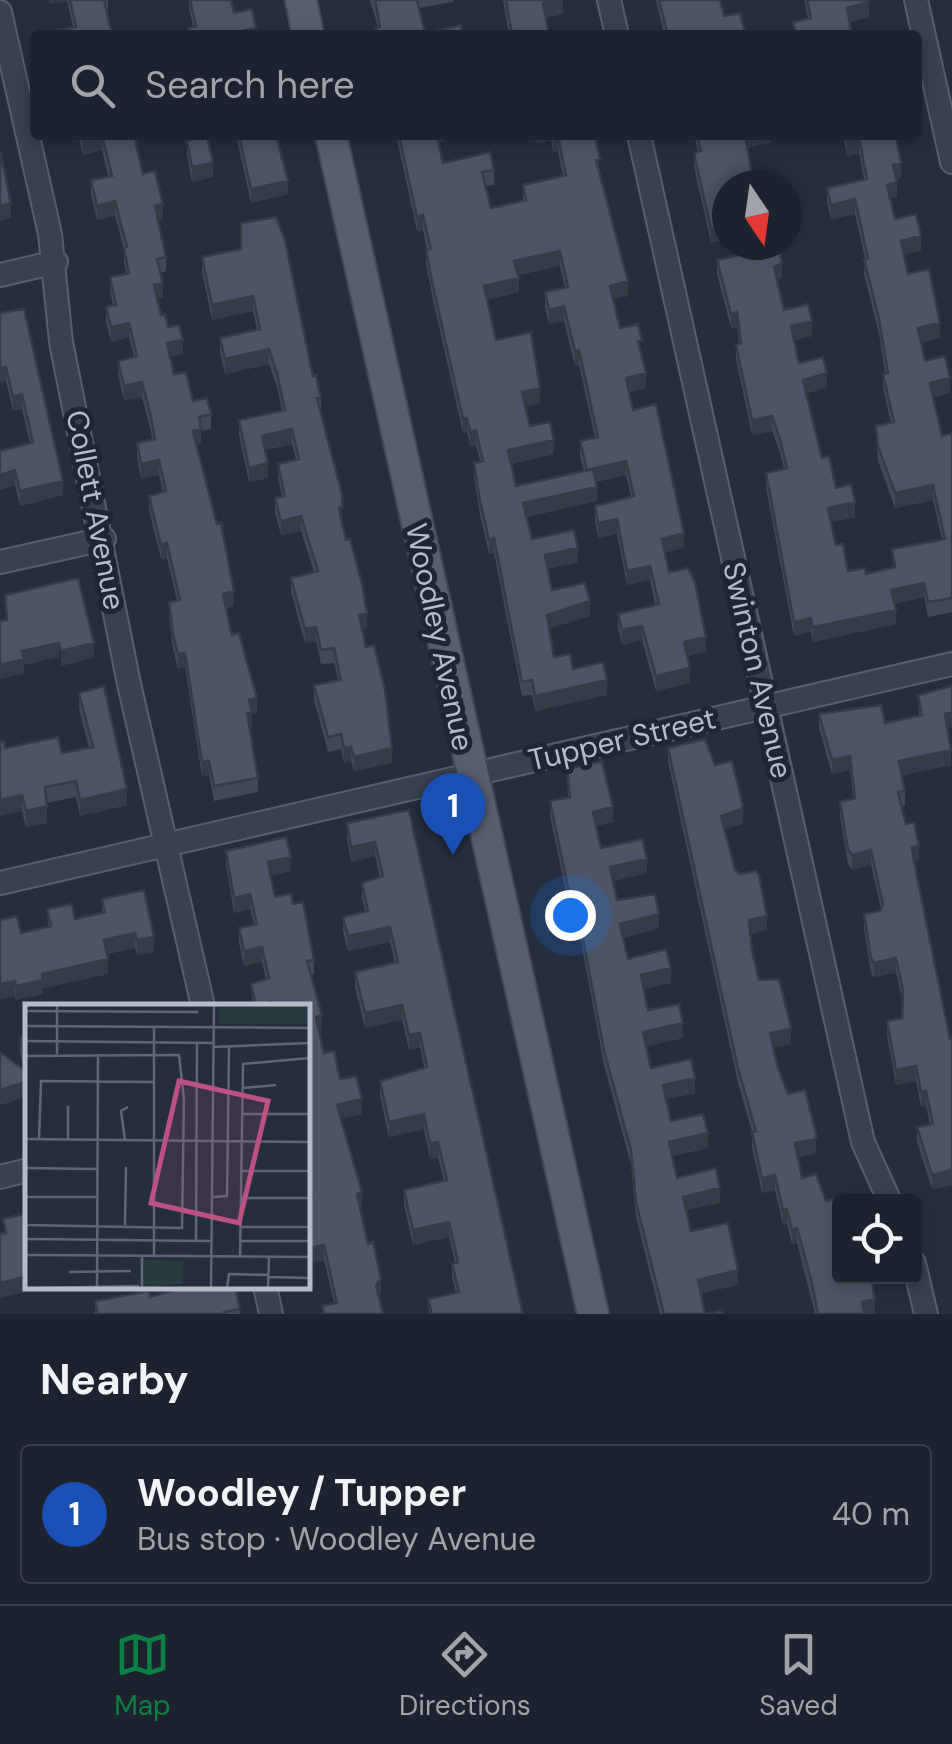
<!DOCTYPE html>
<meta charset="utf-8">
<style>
body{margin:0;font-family:"DM Sans",sans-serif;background:#252a36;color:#f1f3f6}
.controls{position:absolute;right:30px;bottom:30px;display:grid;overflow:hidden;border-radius:10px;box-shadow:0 5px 15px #0003}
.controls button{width:90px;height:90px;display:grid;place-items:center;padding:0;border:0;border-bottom:2px solid #3a3f4a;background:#1c222e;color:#f1f3f6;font:50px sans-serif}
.compass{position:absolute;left:712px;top:170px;width:90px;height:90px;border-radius:50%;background:#1c222e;box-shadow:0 5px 15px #0003;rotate:167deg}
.you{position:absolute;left:570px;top:915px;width:35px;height:35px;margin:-25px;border:8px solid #fff;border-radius:50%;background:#1a73e8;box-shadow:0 0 0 15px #1a73e833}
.badge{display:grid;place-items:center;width:65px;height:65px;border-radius:50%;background:#0b8043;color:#fff;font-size:32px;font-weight:700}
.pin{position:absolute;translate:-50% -82px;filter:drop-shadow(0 2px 5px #0008)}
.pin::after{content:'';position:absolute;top:52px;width:35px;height:30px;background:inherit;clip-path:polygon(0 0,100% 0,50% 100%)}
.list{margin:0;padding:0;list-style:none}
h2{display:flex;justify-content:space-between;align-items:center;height:130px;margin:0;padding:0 40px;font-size:42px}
h2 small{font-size:32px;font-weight:400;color:#a0a4aa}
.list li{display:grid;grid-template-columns:65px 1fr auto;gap:30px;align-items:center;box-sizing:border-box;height:140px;margin:0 20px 20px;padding:0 20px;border:2px solid #3a3f4a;border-radius:10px}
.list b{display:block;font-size:38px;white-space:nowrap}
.list p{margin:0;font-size:32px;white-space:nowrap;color:#a0a4aa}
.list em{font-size:32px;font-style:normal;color:#a0a4aa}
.icon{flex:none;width:55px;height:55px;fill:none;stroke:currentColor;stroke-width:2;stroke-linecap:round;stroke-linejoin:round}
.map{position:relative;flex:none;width:952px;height:1314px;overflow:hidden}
.search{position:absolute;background:#1c222e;box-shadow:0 5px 15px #0003;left:30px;right:30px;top:30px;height:110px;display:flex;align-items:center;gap:25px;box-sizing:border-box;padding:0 35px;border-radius:10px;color:#a0a4aa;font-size:38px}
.sheet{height:290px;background:#1c222e}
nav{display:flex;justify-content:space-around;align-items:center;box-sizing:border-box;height:140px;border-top:2px solid #3a3f4a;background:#1c222e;font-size:28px;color:#a0a4aa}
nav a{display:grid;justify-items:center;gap:5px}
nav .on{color:#0b8043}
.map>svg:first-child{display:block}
</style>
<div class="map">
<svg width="952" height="1314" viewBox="0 0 952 1314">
<rect width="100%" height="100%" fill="#252e3e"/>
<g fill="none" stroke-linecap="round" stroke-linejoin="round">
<defs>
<path id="minor" d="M609,0L617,35
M916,0L952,162
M0,12L50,234L61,342L129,684L203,1006
M639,135L863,1142L890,1202
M0,275L56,262
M0,562L104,539
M0,883L952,664
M0,1177L28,1170
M914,1263L926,1314
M265,1286L271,1314"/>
<path id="major" d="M301,0L308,35
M331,135L593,1314"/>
</defs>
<use href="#minor" stroke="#575e6c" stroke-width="26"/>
<use href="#major" stroke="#424957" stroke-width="34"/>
<use href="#minor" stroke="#39404e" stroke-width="22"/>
<use href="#major" stroke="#575f6e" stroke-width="30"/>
</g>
<path fill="#404959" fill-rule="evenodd" d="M49,0H108V11H106L112,35H58V30L73,27L67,1L50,4Z
M189,0H231L234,13L256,35H188V28L193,27L189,8Z
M370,0H453V2L419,8L425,33L463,35H376V28L378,27Z
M503,0H563V14L546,17L549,35H509Z
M656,0H720L724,16L745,35H664Z
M804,0H868L869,17L849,22L808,19Z
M78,135H134L143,174L163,219L158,220L166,257V271L160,273L163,298L157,299L161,315L183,354L170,357L174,374L193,401L211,414V429L201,431V444L197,445L234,606L226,608L232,635L257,712L252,714V726L249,727L258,778V792L214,801L209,775L202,777L185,667L178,669L173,649L169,617V602L177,601L167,558L161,559L149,510V496L163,492L159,475L141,479L137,457V443L152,439L151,432L142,397L124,400L118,375V361L134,357L129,337L111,342L106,322V307L113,305L110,292V277L126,274L124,262V249L115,216L97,220L91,195V180L108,176L102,150L83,155Z
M236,135H276L288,194L251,203Z
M396,135H464L438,142L443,163L494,170V185L486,186L491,208L523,200V185L563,176L558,151L553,152L551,140L536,143L534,135H595L600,173L628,296L613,299L620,328L642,355L646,388L629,392L633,410L684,548L665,552L669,572L706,652L688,656L690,683L656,691L642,640L622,645L618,628V614L655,605L650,580L627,585L617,534L598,538L595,521V506L631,497L626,475L596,482L597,501L526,517L532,539L578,562L548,569L552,590L590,616L550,628L554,657L607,695L535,711L532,695L522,696L494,553L489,554L480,515L474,477V463L480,461L476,445L470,446L467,432L463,433L433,300L426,264V250H427L423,230L417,231ZM560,266L565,288L545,292V307L549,324L564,321L575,366L579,365L595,438L580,441V456L584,471L516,486L511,464L554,454L530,426L526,406L540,403L496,340L487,300L519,292L518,275Z
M694,135H771V142L747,148L711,243L694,167V153L698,152Z
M843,135H896L901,178L896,179L897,197L890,198L895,219L921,251L904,254L908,274L940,338L921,342L925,361L950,393L933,397L942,436L952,433V612L928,617L924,597L894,604L896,624L813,642L811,632L794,636L766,488V473L784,469L780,453L772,431L752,435L736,359V345L739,344L737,327L731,328L717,274V260L736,256L734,245H778L782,278L777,280L784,310L812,336L794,340L799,363L827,388L806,393L822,458L836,488L855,517L831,522L836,545L848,571L866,574L893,568L892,549L942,539L933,500L895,508L878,461L876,426L891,423L883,388V374L885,373L879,334L864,274L865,259L855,214L831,219L827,202V188L864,180L859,153L847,156Z
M187,141L213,177L192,182L187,155Z
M241,249L313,376L321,398V412L343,521L342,522L367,628L362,629L392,763L354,771L351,761L344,763L341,749L328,752L314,700V685L338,680L334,663L321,664L316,641L305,643L291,592V578L314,572L301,531L281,535L275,513V498L282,496L278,479V464L296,460L292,444L265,450L268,478L249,482L239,435V420L282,410L277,387L269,364L225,374L220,353V338L257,330L253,311L212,320L202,272V257Z
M0,313L63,495L20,506L15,485L0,490L30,443L22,409L13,411L6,381Z
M79,693L127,805L80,816L76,797L46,803L47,823L26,827L5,748L62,753L89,748L79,709Z
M918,695L947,728L951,765L902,775L905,791V806H902L906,824L919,860L914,861L950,1039L952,1038V1185L932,1189L917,1142V1127L930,1125L926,1106L921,1107L916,1081L896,1085L887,1036V1021L902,1018L903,1003L896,973L874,977L871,973L864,929V914L880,911L881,909L871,865L852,870L848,864L840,817V802L853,798L850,770L832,774L819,728V714L885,723L919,715Z
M668,748L715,765L743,819L742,824L724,829L735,869L767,930L750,934L752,950L759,980L791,1044L773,1047L778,1068L816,1153L798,1157L802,1178L837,1235L840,1276L875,1314H815L797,1243L792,1244L787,1224L783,1225L775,1190L762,1193L752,1147V1132L738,1083L668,762Z
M567,769L613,822L596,826L601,848L647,873L613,881L617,900L659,928L623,938L628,959L671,983L644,989L648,1010L683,1038L646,1046L651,1068L695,1093L666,1099L671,1121L708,1148L672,1156L677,1178L720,1203L686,1210L691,1231L738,1285L701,1293L705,1314H723H660L636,1217L631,1165L604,1065L579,931L570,912L550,816V801L568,797Z
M409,810L523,1314H429L428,1299L456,1293L452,1278V1264L455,1263L449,1237L413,1245L404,1205V1190L444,1181L438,1157L430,1159L424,1129L389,1137L380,1096V1081L424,1068L420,1047L409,1050L402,1020L365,1028L355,987V972L395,963L390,942L348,951L343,932V917L365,912L362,898V883L380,877L375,856L351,862L347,838V823Z
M226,851L291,871L271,876L275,897L293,904L314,960V975H311L322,1030L319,1031L324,1053L362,1114L341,1118L362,1207L360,1208L368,1244L381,1293L379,1296L383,1314H322V1306L334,1303L324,1260L309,1263L308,1257V1006H253L251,984L266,979L262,962L244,966L239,943V928L254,925L250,909L234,913L226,865Z
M102,899L154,952L137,955L135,948L107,954L108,974L43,988V994L16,1000L15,996L0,999L21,933L48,927L47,909L75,919L102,913Z
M28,1036V1096L0,1105L24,1071L20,1052V1037Z
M150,1297L240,1309V1314H95V1301Z"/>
<path fill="#343c48" d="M50,0H67V1L50,4Z
M558,0H563V14L543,18V3Z
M869,2V17L847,22V8Z
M256,28V35H238V32Z
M102,135V150L83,155V140Z
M435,135H464L435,142Z
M536,135H551V140L536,143Z
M744,135H771V142L744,148Z
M558,136V151L553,152V137Z
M859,138V153L847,156V141Z
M213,163V177L192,182V167Z
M901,163V178L893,180V165Z
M288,181V194L251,203V189Z
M897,182V197L887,199V185Z
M855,199V214L831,219V205Z
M115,201V216L97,220V206Z
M11,203V218L0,221V206Z
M163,204V219L155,221V206Z
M423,215V230L417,231V217Z
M727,225V240L711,243V229Z
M921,236V251L901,255V241Z
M560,251V266L514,275V261Z
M782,263V278L774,281V267Z
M519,278V292L484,301V286Z
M628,281V296L610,300V286Z
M163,283V298L154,300V285Z
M253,296V311L212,320V305Z
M564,306V321L549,324V310Z
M737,312V327L731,328V314Z
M812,321V336L791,340V326Z
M129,323V337L111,342V327Z
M940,323V338L918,342V328Z
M183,340V354L167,358V343Z
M269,349V364L225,374V359Z
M579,350V365L575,366V351Z
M6,367V381L0,383V368Z
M646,373V388L626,392V378Z
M827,373V388L803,394V380Z
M950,378V393L930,397V383Z
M142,382V397L124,400V386Z
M540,388V403L522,407V392Z
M22,394V409L13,411V397Z
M772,416V431L752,435V420Z
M467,418V432L463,433V419Z
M292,429V444L262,450V436Z
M201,430V444L193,446V431Z
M476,430V445L470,446V432Z
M554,440V454L508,464V450Z
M159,460V475L141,479V464Z
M626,461V475L587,484V470Z
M268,463V478L249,482V468Z
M15,470V485L0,490V475Z
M63,481V495L20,506V491Z
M933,485V500L895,508V493Z
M597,487V501L523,517V503Z
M855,502V517L828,523V508Z
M301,516V531L281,535V521Z
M617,519V534L598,538V523Z
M684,533V548L662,553V539Z
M494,538V553L489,554V540Z
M167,543V558L161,559V545Z
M578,548V562L545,570V555Z
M650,566V580L627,585V571Z
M924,583V597L891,605V590Z
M234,591V606L223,608V594Z
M590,601V616L547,629V615Z
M896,610V624L813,642V627Z
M367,613V628L359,630V615Z
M811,618V632L794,636V622Z
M642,626V640L622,645V630Z
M316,627V641L305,643V629Z
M706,637V652L684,657V642Z
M59,643V657L24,665V674L0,679V665L22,651Z
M94,643V658L61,666V651Z
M185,653V667L178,669V654Z
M690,668V683L656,691V676Z
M607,680V695L535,711V696Z
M257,698V712L252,714V726L247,728L249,700Z
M952,712V727L945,728V714Z
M351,747V761L344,763V748Z
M392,748V763L354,771V757Z
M951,750V765L899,776V761Z
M850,756V770L832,774V760Z
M209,761V775L202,777V762Z
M127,789V805L80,816V800Z
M22,795V811L0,816V800Z
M743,805V819L742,824L721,831V816Z
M47,806V823L26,827V811Z
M613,807V822L593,827V812Z
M375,842V856L351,862V847Z
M919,846V860L912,862V847Z
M871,850V865L852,870V855Z
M291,857V871L268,877V862Z
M647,859V873L610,882V867Z
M250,894V909L234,913V898Z
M659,914V928L620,938V924Z
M767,916V930L749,935V920Z
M390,927V942L348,951V936Z
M135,933V948L104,955V940Z
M154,937V952L137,955V940Z
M262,947V962L244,966V951Z
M896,958V973L874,977V963Z
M108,959V974L43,988V994L16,1000V986L42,974Z
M671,968V983L641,990V975Z
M15,981V996L0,999V984Z
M402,1005V1020L365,1028V1013Z
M322,1015V1030L316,1032V1017Z
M683,1023V1038L643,1047V1032Z
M791,1029V1044L770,1048V1033Z
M420,1033V1047L409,1050V1035Z
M916,1066V1081L896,1085V1070Z
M695,1078V1093L663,1100V1085Z
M28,1081V1096L0,1105V1090Z
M926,1091V1106L921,1107V1092Z
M362,1099V1114L337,1119V1105Z
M424,1114V1129L389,1137V1122Z
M708,1133V1148L669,1156V1142Z
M816,1139V1153L795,1158V1143Z
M438,1142V1157L430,1159V1144Z
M952,1170V1185L932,1189V1175Z
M775,1175V1190L762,1193V1178Z
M720,1188V1203L683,1211V1197Z
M362,1192V1207L357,1208V1194Z
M787,1209V1224L783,1225V1210Z
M840,1220V1235L833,1236V1222Z
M449,1222V1237L413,1245V1230Z
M797,1228V1243L792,1244V1230Z
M324,1245V1260L309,1263V1248Z
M738,1270V1285L698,1294V1280Z
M28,1276V1286H51L0,1298V1283Z
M381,1279V1293L376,1299V1285Z
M875,1299V1314H862V1302Z"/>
<path fill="#4b5567" stroke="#343c48" stroke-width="2.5" d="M70,0H104L112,35H60L58,30L76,27Z
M190,0H231L234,13L252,9L256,28L238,32L239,35H189L188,28L196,26Z
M375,0H417L425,33L461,25L463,35H377L376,28L380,27Z
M506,0H558L543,3L549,35H512Z
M659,0H720L724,16L740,13L745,33L738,35H668Z
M807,0H868L869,2L847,8L852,35H796L793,22L811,18Z
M82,135H134L143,174L155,171L163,204L155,206L166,257L157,259L163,283L154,285L161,315L165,314L168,327L179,325L183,340L167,343L174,374L186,372L193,401L207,398L211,414L199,417L201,430L193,431L217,524L221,523L234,591L223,594L232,635L239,633L257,698L249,700L252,712L247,713L258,778L214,786L209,761L202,762L185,653L178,654L173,634L169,602L180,600L167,543L161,545L149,496L166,491L159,460L141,464L137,443L155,439L151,417L142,382L124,386L118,361L137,356L129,323L111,327L106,307L116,305L110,277L129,273L124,248L127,247L115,201L97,206L91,180L112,176L102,135L83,140Z
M204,135H207L213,163L192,167L187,141Z
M239,135H276L288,181L251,189Z
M399,135H437L443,163L490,152L494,170L482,172L491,208L526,200L523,185L566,175L558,136L553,137V135H595L600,159L596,160L628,281L610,286L620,328L638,324L642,341H638L646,373L626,378L633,410L656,404L684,533L662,539L669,572L688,568L695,582L706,637L684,642L690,668L656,676L642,626L622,630L618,614L659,604L650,566L627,571L617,519L598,523L595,506L634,496L626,461L587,470L580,441L598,437L579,350L575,351L564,306L549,310L545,292L568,287L560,251L514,261L519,278L484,286L496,340L531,332L540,388L522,392L530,426L550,422L554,440L508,450L516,486L593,469L597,487L523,503L532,539L574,530L578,548L545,555L552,590L585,583L590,601L547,615L554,657L570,654L573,669L603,662L607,680L535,696L532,680L522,682L494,538L489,540L480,501L474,463L483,461L476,430L470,432L467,418L463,419L433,286L426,250L431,249L423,215L417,217Z
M697,135H745L753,178L757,177L759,185H727V225L711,229L694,153L701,151Z
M846,135H896L901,163L893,165L897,182L887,185L895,219L916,214L921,236L901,241L908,274L929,269L940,323L918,328L925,361L945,356L950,378L930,383L942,436L952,433V598L928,602L924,583L891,590L896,610L813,627L811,618L794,622L766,473L787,468L780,439L772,416L752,420L736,345L741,343L737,312L731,314L717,260L739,255L737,245H778L782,263L774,267L784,310L808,304L812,321L791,326L799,363L823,357L827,373L803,380L822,458L829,456L836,488L851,484L855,502L828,508L836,545L843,544L848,571L865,568L866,574L895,567L892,549L945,539L933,485L895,493L878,446L876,426L894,422L883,374L888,373L879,319L864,259L868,258L855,199L831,205L827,188L867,179L859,138L847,141Z
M0,151L11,203L0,206Z
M276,217L285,240L313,376L316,375L321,398H317L342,494L343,507L339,508L346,540L350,539L362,583L367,613L359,615L366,647L374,645L385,690L392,748L354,757L351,747L344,748L341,734L328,737L314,685L341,680L334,648L321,650L316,627L305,629L291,578L318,571L301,516L281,521L275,498L285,496L278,464L299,459L292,429L262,436L268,463L249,468L239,420L285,410L277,373L269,349L225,359L220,338L260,329L253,296L212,305L202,257L241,249V223Z
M24,309L63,481L20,491L15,470L0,475V451L33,442L22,394L13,397L6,367L0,368V313Z
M78,578L94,643L61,651L59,643L22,651L24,659L0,665V621L7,620L5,595Z
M104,686L127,789L80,800L76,781L45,787L47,806L26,811L22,795L0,800V741H4L5,748L58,737L62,753L93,747L79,693Z
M952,686V712L945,714L951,750L899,761L905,791L898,792L906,824L914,822L919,846L912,847L914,861L950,1039L952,1038V1170L932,1175L917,1127L933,1124L926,1091L921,1092L916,1066L896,1070L887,1021L902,1018L903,990L896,958L874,963L871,958L864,914L880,911L883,904L871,850L852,855L848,849L840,802L855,798L850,756L832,760L819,714L881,705L885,723L922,715L918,695Z
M705,739L715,765L732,761L743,805L742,809L721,816L735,869L740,874L756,871L759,875L767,916L749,920L752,950L759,980L779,979L790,1023L791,1029L770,1033L778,1068L788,1094L805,1090L816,1133V1139L795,1143L802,1178L816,1174L826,1201L842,1197L843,1202H840V1220L833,1222L840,1248V1276H871L875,1299L862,1302L864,1314H818L812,1283L797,1228L792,1230L787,1209L783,1210L775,1175L762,1178L752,1132L756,1131L738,1068L668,748Z
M602,761L613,807L593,812L601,848L642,839L647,859L610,867L617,900L655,894L659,914L620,924L628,959L666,949L671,968L641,975L648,1010L679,1004L683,1023L643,1032L651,1068L691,1059L695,1078L663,1085L671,1121L703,1114L708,1133L669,1142L677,1178L716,1168L720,1188L683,1197L691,1231L728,1223L738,1270L698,1280L705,1314L722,1310L723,1314H664L636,1202L631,1150L604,1050L579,917L570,897L550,801L570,797L567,769Z
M409,810L523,1314H432L428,1299L459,1292L452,1264L458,1262L449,1222L413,1230L404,1190L447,1180L438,1142L430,1144L424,1114L389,1122L380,1081L427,1067L420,1033L409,1035L402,1005L365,1013L355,972L398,962L390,927L348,936L343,917L368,911L362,883L383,876L375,842L351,847L347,823Z
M286,837L291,857L268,862L275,897L291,893L293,904L303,902L314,960L307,961L322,1015L316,1017L324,1053L334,1051L340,1079L356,1076L362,1099L337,1105L362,1192L357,1194L368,1244L373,1242L381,1279L376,1285L383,1314H324L322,1306L337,1303L324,1245L309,1248L308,1242V1198L312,1196L308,1181V1006H272L271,1002L256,1005L251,984L269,978L262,947L244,951L239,928L257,924L250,894L234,898L226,851Z
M144,890L154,937L137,940L135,933L104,940L108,959L42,974L43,980L16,986L15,981L0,984V920L17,916L21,933L51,926L47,909L72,904L75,919L105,912L102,899Z
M28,1036V1071L20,1037Z
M0,1052L28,1073V1081L0,1090Z
M28,1213V1276L0,1283V1234L6,1233L3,1219Z
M190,1286H235L240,1309L224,1312V1314H98L95,1301L149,1291L150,1297Z"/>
<g text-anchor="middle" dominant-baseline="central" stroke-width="10" stroke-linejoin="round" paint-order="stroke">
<g font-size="30" fill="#b5bbc9" stroke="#1e2533">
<text transform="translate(96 510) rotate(79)">Collett Avenue</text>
<text transform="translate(440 637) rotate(78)">Woodley Avenue</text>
<text transform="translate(758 670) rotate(77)">Swinton Avenue</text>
<text transform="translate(622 739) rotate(-13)">Tupper Street</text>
</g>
</g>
<g transform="translate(25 1004)">
<rect width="285" height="285" fill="#252e3e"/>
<path d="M193,1H285V20H194ZM115,256L159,257L157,280L115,284Z" fill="#273b3f"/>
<path fill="none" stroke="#5f6676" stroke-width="2.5" d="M0,7L173,8M0,22L285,24M0,37L188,39M188,43L285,39M32,50V1M0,52L154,51L159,95L157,224L0,221M218,84L251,81M43,102V136M218,110H285M0,135L285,138M14,135L16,77L129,78M100,136L96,107L103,103M0,164L73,165M216,167H285M0,193H71M187,193L202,192L204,43M215,194H285M100,221L101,163M215,223H285M0,235L187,237M171,237L172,38M215,237H285M0,251L285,253M129,252V23M215,253L218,60L285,54M44,268L106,267M244,273L285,274M15,284L114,282M72,284L73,50M117,284V252M186,284L189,1M202,284L204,270L244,271M243,284L244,253"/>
<path fill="#bd5182" fill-opacity="0.15" stroke="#bd5182" stroke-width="5" d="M154,77L243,97L214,219L126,199Z"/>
<rect width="285" height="285" fill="none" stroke="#b5bbc9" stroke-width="5"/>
</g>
</svg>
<div class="controls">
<button><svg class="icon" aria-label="locate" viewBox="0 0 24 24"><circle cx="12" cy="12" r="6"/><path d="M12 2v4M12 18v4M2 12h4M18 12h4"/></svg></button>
</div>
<svg class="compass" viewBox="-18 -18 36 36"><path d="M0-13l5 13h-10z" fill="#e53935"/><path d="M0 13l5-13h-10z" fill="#a0a4aa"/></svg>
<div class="you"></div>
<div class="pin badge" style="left:453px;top:855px;background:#1a4fb4">1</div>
<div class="search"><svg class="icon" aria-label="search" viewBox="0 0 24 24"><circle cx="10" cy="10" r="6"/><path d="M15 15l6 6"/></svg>Search here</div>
</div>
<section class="sheet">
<h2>Nearby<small></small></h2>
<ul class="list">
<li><span class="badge" style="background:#1a4fb4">1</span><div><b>Woodley / Tupper</b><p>Bus stop · Woodley Avenue</p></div><em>40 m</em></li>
</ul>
</section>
<nav>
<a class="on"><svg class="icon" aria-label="map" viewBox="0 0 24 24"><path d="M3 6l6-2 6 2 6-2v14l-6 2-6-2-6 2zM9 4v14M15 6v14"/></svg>Map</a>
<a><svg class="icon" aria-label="directions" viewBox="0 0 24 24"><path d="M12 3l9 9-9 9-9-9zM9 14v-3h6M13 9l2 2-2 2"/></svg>Directions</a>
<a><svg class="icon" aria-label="saved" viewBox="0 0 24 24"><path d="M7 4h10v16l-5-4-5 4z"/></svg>Saved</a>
</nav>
